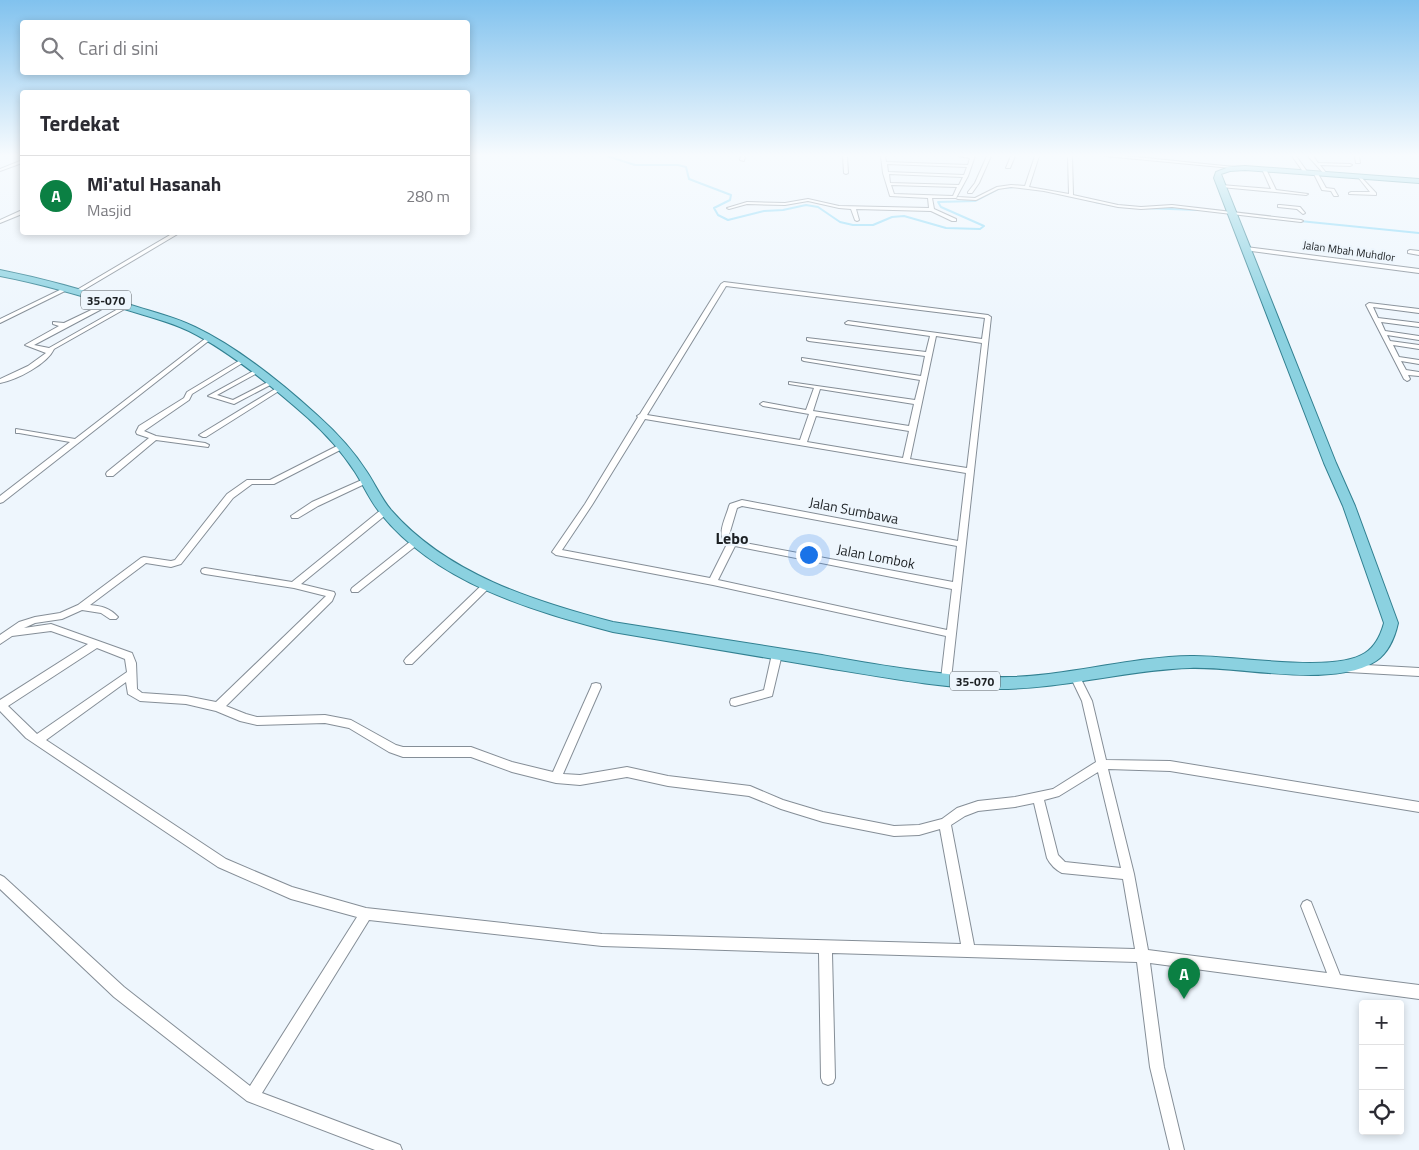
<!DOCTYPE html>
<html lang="id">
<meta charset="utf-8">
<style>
body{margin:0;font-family:"Titillium Web",sans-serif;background:#f7f7f7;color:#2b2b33}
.controls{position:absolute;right:15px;bottom:15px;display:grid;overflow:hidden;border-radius:5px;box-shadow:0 2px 8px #0003}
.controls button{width:45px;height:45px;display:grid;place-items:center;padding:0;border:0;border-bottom:1px solid #e1e1e2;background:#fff;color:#2b2b33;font:25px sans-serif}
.you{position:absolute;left:808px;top:554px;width:18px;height:18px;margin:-12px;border:4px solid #fff;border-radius:50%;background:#1a73e8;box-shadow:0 0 0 8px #1a73e833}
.badge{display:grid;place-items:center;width:32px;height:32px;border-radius:50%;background:#0b8043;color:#fff;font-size:16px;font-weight:700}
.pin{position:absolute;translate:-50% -41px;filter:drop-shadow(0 1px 2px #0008)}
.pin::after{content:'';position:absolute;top:26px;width:18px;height:15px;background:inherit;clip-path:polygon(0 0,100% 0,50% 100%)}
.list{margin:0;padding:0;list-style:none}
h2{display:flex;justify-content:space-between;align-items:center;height:65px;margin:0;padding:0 20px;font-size:21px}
h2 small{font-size:16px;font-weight:400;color:#7c7c81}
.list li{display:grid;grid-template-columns:32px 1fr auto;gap:15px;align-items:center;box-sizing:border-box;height:80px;padding:0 20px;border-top:1px solid #e1e1e2}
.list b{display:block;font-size:19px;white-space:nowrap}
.list p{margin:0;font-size:16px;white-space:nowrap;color:#7c7c81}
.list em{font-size:16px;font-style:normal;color:#7c7c81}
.icon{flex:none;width:28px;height:28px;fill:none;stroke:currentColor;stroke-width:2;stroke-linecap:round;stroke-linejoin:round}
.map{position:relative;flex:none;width:1419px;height:1150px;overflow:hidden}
.search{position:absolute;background:#fff;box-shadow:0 2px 8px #0003;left:20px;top:20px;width:450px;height:55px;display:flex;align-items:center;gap:12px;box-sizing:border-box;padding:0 18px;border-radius:5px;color:#7c7c81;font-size:19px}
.panel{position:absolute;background:#fff;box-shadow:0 2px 8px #0003;left:20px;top:90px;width:450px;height:145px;border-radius:5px}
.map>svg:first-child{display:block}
</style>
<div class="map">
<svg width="1419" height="1150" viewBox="0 0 1419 1150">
<rect width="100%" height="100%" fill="#eef6fd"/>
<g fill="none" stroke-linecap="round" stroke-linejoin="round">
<path stroke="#88d8f7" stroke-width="2" d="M607,156L635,165H678L686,167L689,179L731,195L730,200L714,208L718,215L728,220L764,211L783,210L806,205L818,207L840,222L853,225H873L892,217L904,216L946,228L980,229L984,226L941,207L938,202L975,201L1000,188L1015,187
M1095,202L1123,207
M1142,208L1198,210
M1259,217L1419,233"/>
<defs>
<path id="minor" d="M741,156H745L744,161L740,160Z
M843,156H847L848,173L846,174L844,173Z
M881,156H885L886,162L968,165L970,158L958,156H975L968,176L956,198H932L934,209L956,219V221H952L931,211L856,209L859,220L857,221L855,220L851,209L839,208L808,201L785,205L747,204L729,209L727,208L747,202L785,203L808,199L839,206L929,208L928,198L890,196L883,173ZM887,164L967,167L964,175L888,172ZM889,174L963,177L959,185L890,183ZM891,185L957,187L953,196L894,194Z
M987,156H991L979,183L972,193H968V192L975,183Z
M1011,156H1015L1010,168H1006Z
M1035,156H1039L1029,187L1069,194L1068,156H1072L1073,195L1118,205L1141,207L1172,205L1301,220L1303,221L1301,222L1172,207L1141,209L1118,207L1044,191L1011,187L998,189L976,200L958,199L956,198L958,197L975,198L997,187L1011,185L1025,186Z
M1105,156H1126L1244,168L1242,169Z
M1292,156H1296L1308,173H1304Z
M1308,156H1313L1318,163L1350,164L1352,165L1350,166L1320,165L1327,174L1325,175Z
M1355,156H1359L1360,163H1356Z
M20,161H22V163L0,171V169Z
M1264,168L1266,169L1276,190L1308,194L1306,195L1221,187L1219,186L1221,185L1271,189L1262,169Z
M1313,172H1317L1326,188L1334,189L1338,196H1334L1331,191L1322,190Z
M1360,176L1376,193V195L1349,194V193L1351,192H1370L1358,177Z
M1280,205L1300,207L1305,213L1303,214L1297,209L1278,207V205Z
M20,211H22V214L0,223V220Z
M175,232H181L80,292L75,291Z
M1246,247L1419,269V273L1244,250V248Z
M1410,250L1419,251V255L1408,253V251Z
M724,282L988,315L991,317L951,679L949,682L946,683L943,682L941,679L946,636L713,585L556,555L552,552L585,504L638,417L637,416L640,414L721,284ZM726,286L985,318L982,339L848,321L845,323L846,324L930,336L926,352L807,338V340L809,341L925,356L921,376L802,358V360L804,361L920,380L915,400L789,382V384L814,388L806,410L763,402L760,404L763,406L809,414L800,440L647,415ZM936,336L982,343L967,468L910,459ZM820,389L914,404L909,426L813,411ZM816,416L909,431L903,458L807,442ZM645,419L966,473L958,541L742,500L730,504L729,506C726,518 715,536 727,544L710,578L562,550L592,505ZM742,506L957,546L953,582L734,541L730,538L729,535L737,508ZM735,546L952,589L947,630L718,580Z
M66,287L71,288L0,323V319Z
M110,301L115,302L34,345L49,348L125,305L130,306L54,349C47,364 17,380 0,383V379L28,366L46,353L25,345L59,326L53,324V322L64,323Z
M1369,303L1419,309V313L1373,307L1378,318L1419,323V327L1381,322L1385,331L1419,336V340L1387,335L1390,341L1419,345V349L1393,345L1399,357L1419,360V364L1401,361L1406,370L1419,372V376L1408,375L1410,379L1409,380L1407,381L1404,379L1366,305Z
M206,338L211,339L3,502L0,503V496L70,442L19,433H16V429L75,439Z
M242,359L244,360V362L192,394L189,400L144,431L156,436L205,443L209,445L208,447L156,440L113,476H107L106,474L107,472L149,438L137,434L136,432L139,426L184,398L187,392Z
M257,369L259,370V372L217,395L233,400L270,381H274V383L234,404L208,396Z
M280,386L283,388L282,389L206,437H203L199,435Z
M339,445H345L346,447L274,484H252L233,498L181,564L171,567L146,563L90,605C101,606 110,608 118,617L116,619H110L101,613L82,610L62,619L35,623L24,628L51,624L132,653L136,663L137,689L142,693L186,696L216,702L326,596L294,588L205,574L202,573L201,571L202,569L205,568L292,582L382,509H388L389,511L388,513L301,584L334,592L335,594L332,601L226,706L246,714L257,717L325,715L351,720L396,745L403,747H471L512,762L553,772L591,687L592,684L596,683L600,684L601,687L563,774L580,775L627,767L668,776L750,786L783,800L823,812L894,826L919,825L942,819L957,808L978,801L1015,797L1053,789L1096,762L1082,701L1071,678L1073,675L1076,674L1079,675L1092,701L1106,760L1170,761L1419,802V812L1170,771L1108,769L1134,874L1148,950L1327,973L1301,906L1303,902L1307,900L1311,902L1340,975L1419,985V999L1150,963L1164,1067L1184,1150H1170L1150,1067L1137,962L832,953L835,1078L833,1083L828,1085L823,1083L821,1078L819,953L602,946L369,920L262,1093L395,1143L400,1145L402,1150H375L247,1101L114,997L0,889V875L4,877L124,987L250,1086L357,917L291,899L218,867L26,738L0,711V700L88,644L51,631L12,636L0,644V635L19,622L35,617L60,613L78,605L141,558L144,557L171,561L175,560L227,494L247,480H270ZM97,648L125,659L127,672L37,734L8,706ZM126,682L128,694L140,701L186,704L216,711L240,721L257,725L325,723L349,728L389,752L403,757H471L512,772L556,783L580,785L627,777L668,786L749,796L781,809L823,822L894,836L919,835L940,829L961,944L602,934L366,908L292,887L226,859L46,740ZM1098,772L1121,868L1065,862L1058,855L1044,800L1059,796ZM1034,803L1047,858C1050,864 1056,870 1062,873L1123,879L1135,949L974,945L951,825L965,816L978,811L1015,807Z
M364,479H367L371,481L318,506L298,518H292L291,516L312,502Z
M414,540L417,541L418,543L417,545L358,592H352L351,590L352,588L411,541Z
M487,582L491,585L490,587L412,664H406L404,661L406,658L484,583Z
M777,650L780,651L782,654L772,696L735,706L731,705L730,702L731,699L764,690L772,654L774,651Z
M1348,664L1419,668V676L1348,672L1345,671L1343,668L1345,665Z"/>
<path id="primary" d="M1245,166L1419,179V183L1245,170L1230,171L1221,174L1336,463L1355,506L1398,623C1395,637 1388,653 1376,661C1333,689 1241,666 1190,668C1124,670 1060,690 994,689C938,688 883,677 827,668C756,656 685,644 613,632C530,610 437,583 381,514C370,501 364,486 355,472C342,452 326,434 308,418C273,387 231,352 189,331C168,321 146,316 124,309C83,296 42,284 0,276V270C45,279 88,291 131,305C153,312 175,317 195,327C237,347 283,384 317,415C336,432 353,450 367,472C375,484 381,498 391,510C447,574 533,601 613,622C683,633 752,644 822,655C879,665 935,675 993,677C1060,679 1124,657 1191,656C1233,655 1333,674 1365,653C1376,646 1381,634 1384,623L1343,506L1324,463L1214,178L1216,172L1229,167Z"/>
</defs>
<use href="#minor" stroke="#858e97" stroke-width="2"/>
<use href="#primary" stroke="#328091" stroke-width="2"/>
<use href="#minor" fill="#fff" fill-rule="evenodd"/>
<use href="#primary" fill="#8bd1e0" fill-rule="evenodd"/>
</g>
<linearGradient id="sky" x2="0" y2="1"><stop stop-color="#81c2ee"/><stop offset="0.49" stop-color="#f7fbfe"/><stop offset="1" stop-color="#f7fbfe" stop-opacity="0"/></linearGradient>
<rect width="1419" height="317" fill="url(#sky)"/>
<g text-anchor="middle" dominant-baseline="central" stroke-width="4.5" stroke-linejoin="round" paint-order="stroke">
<g font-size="11" fill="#1c2023" stroke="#eef6fd">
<text transform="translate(1349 251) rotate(8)">Jalan Mbah Muhdlor</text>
</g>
<g fill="#eef6fd" stroke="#5b6064" stroke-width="1">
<rect x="81" y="290.5" width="50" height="19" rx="4"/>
<rect x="950" y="671.5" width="50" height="19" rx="4"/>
</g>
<g font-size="12" font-weight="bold" fill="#1c2023">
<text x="106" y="300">35-070</text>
<text x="975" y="681">35-070</text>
</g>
<g font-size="14" fill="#1c2023" stroke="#eef6fd">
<text transform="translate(854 510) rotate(11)">Jalan Sumbawa</text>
<text transform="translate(876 556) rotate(11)">Jalan Lombok</text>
</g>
<g font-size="16" font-weight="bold" fill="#1c2023" stroke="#eef6fd">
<text x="732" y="538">Lebo</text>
</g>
</g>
</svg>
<div class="controls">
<button>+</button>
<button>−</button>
<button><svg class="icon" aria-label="locate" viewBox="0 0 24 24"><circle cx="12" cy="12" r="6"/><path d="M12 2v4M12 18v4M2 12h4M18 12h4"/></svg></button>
</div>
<div class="you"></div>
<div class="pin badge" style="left:1184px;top:999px">A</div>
<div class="search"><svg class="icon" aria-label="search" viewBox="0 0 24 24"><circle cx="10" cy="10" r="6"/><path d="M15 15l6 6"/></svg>Cari di sini</div>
<section class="panel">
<h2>Terdekat<small></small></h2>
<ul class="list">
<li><span class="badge">A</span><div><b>Mi'atul Hasanah</b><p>Masjid</p></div><em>280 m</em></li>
</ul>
</section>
</div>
